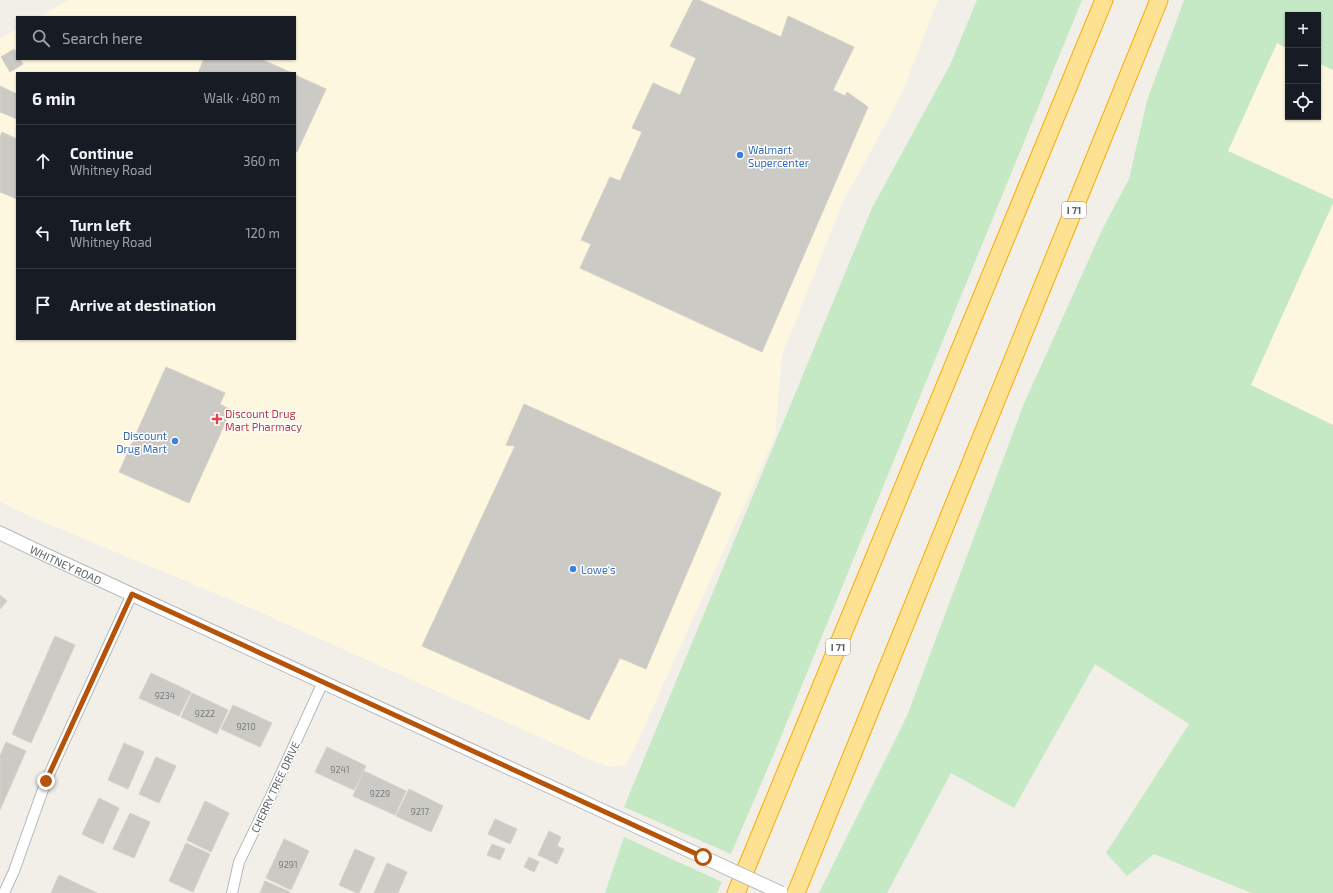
<!DOCTYPE html>
<meta charset="utf-8">
<style>
body{margin:0;font-family:"Exo 2",sans-serif;background:#242831;color:#f1f3f6}
.controls{position:absolute;right:12px;top:12px;display:grid;overflow:hidden;border-radius:0px;box-shadow:0 1px 3px #0004}
.controls button{width:36px;height:36px;display:grid;place-items:center;padding:0;border:0;border-bottom:1px solid #363941;background:#171b24;color:#f1f3f6;font:20px sans-serif}
.stop{position:absolute;width:12px;height:12px;margin:-9px;border:3px solid #b45309;border-radius:50%;background:#fff}
.stop.end{background:#b45309;border-color:#fff;box-shadow:0 1px 4px #0008}
.list{margin:0;padding:0;list-style:none}
h2{display:flex;justify-content:space-between;align-items:center;height:52px;margin:0;padding:0 16px;font-size:17px}
h2 small{font-size:13px;font-weight:400;color:#9ea1a6}
.list li{display:grid;grid-template-columns:26px 1fr auto;gap:12px;align-items:center;box-sizing:border-box;height:72px;padding:0 16px;border-top:1px solid #363941}
.list b{display:block;font-size:15px;white-space:nowrap}
.list p{margin:0;font-size:13px;white-space:nowrap;color:#9ea1a6}
.list em{font-size:13px;font-style:normal;color:#9ea1a6}
.icon{flex:none;width:22px;height:22px;fill:none;stroke:currentColor;stroke-width:2;stroke-linecap:round;stroke-linejoin:round}
.map{position:relative;flex:none;width:1333px;height:893px;overflow:hidden}
.search{position:absolute;background:#171b24;box-shadow:0 1px 3px #0004;left:16px;top:16px;width:280px;height:44px;display:flex;align-items:center;gap:10px;box-sizing:border-box;padding:0 14px;border-radius:0px;color:#9ea1a6;font-size:15px}
.panel{position:absolute;background:#171b24;box-shadow:0 1px 3px #0004;left:16px;top:72px;width:280px;height:268px;border-radius:0px}
.map>svg:first-child{display:block}
</style>
<div class="map">
<svg width="1333" height="893" viewBox="0 0 1333 893">
<rect width="100%" height="100%" fill="#f1efe8"/>
<path fill="#fef7e0" fill-rule="evenodd" d="M69,0H938L902,93L856,179L845,196L782,356L776,422V434L633,752L625,765L609,767L591,760L253,609L41,521L0,502V39L17,29V59H295V17H39ZM17,73H295V339H17Z
M1277,43L1288,49V117H1318V63L1333,70V199L1228,151Z
M1333,203V425L1250,385Z"/>
<path fill="#c5e8c5" d="M977,0H1082L773,756L731,854L624,807L872,208L950,65Z
M1184,0H1333V70L1318,63V15H1288V49L1277,43L1228,151L1333,199V203L1251,385L1333,425V893H1252L1154,854L1127,876L1106,853L1189,724L1095,664L1014,808L951,773L887,893H819L907,716L1023,406L1103,228L1129,179L1147,101Z
M624,837L722,882L717,893H605Z"/>
<path fill="#cccac5" stroke="#d6d1c6" d="M693,0H699L781,37L788,16L854,47L833,90L845,96L847,92L868,107L762,352L580,268L591,244L581,240L610,177L620,181L642,132L632,128L653,83L680,95L696,58L670,46Z
M14,49L17,54V59H20L23,64L10,72L1,57Z
M204,59H261L292,73H198Z
M295,75L326,89L297,152L295,151Z
M0,86L17,94V119L0,112Z
M2,132L17,139V199L0,192V137Z
M166,367L225,393L220,404L231,410L189,503L119,472Z
M524,404L721,493L646,669L620,658L589,720L422,646L515,446L506,445Z
M0,595L7,601L0,609Z
M55,636L75,645L31,743L12,734Z
M151,673L191,692L179,716L139,698Z
M192,693L228,710L217,734L181,717Z
M233,705L272,723L260,747L221,729Z
M6,742L26,751L0,810V756Z
M124,743L144,752L128,789L108,780Z
M327,747L366,766L354,790L315,772Z
M156,757L176,766L159,803L139,794Z
M364,771L406,791L395,815L353,796Z
M409,789L443,806L431,832L396,816Z
M99,798L119,808L103,844L82,834Z
M205,801L229,813L211,852L187,840Z
M130,813L150,822L134,858L113,849Z
M495,819L517,829L510,844L488,834Z
M549,831L561,837L557,846L564,849L557,864L538,855Z
M284,839L309,851L291,890L266,878Z
M186,843L210,854L193,892L169,881Z
M492,844L505,849L500,860L487,855Z
M355,849L375,858L359,893H357L339,885Z
M529,857L539,862L534,872L524,867Z
M387,863L407,872L398,893H374Z
M59,875L97,893H51Z
M265,881L290,892L289,893H260Z"/>
<g fill="none" stroke-linecap="round" stroke-linejoin="round">
<defs>
<path id="street" d="M4,893L14,871L46,781L132,594
M232,893L239,862L270,798L323,682"/>
<g id="secondary">
<path id="s1" d="M0,533L46,555L703,857"/>
</g>
<path id="highway" d="M736,893L1104,0
M796,893L1159,0"/>
</defs>
<use href="#street" stroke="#b5b8bc" stroke-width="12"/>
<use href="#secondary" stroke="#b6babf" stroke-width="15"/>
<use href="#highway" stroke="#f9ab00" stroke-width="19"/>
<use href="#street" stroke="#fff" stroke-width="10"/>
<use href="#secondary" stroke="#fff" stroke-width="13"/>
<use href="#highway" stroke="#fde293" stroke-width="17"/>
<defs>
<path id="secondary-bridge" d="M703,857L781,893"/>
</defs>
<use href="#secondary-bridge" stroke="#b6babf" stroke-width="15" stroke-linecap="butt"/>
<use href="#secondary-bridge" stroke="#fff" stroke-width="13"/>
</g>
<g fill="none" stroke-linecap="round" stroke-linejoin="round">
<path stroke="#b45309" stroke-width="5" d="M46,781L132,594L703,857"/>
</g>
<g fill="#3f7fe0" stroke="#fff" stroke-width="1.5">
<circle cx="740" cy="155" r="4"/>
<circle cx="175" cy="441" r="4"/>
<circle cx="573" cy="569" r="4"/>
</g>
<path fill="#e0444e" stroke="#fff" stroke-width="1.5" d="M215 413h4v4h4v4h-4v4h-4v-4h-4v-4h4z"/>
<g text-anchor="middle" dominant-baseline="central" stroke-width="3" stroke-linejoin="round" paint-order="stroke">
<g font-size="9" fill="#7a7d7f">
<text x="165" y="695">9234</text>
<text x="205" y="713">9222</text>
<text x="246" y="726">9210</text>
<text x="340" y="769">9241</text>
<text x="380" y="793">9229</text>
<text x="420" y="811">9217</text>
<text x="288" y="864">9291</text>
</g>
<g fill="#fff" stroke="#8f9295" stroke-width="1">
<rect x="1062" y="202" width="24" height="16" rx="3"/>
<rect x="826" y="639" width="24" height="16" rx="3"/>
</g>
<g font-size="10" font-weight="bold" fill="#5f6368">
<text x="1074" y="210">I 71</text>
<text x="838" y="647">I 71</text>
</g>
<g font-size="11" fill="#366cbe" stroke="#fff" text-anchor="start">
<text x="748" y="149">Walmart<tspan x="748" dy="13">Supercenter</tspan></text>
<text x="167" y="435" text-anchor="end">Discount<tspan x="167" dy="13">Drug Mart</tspan></text>
<text x="581" y="569">Lowe's</text>
</g>
<g font-size="11" fill="#be3a42" stroke="#fff" text-anchor="start">
<text x="225" y="413">Discount Drug<tspan x="225" dy="13">Mart Pharmacy</tspan></text>
</g>
<g font-size="11" fill="#5f6368" stroke="#fff">
<text stroke="none"><textPath href="#s1" startOffset="73">WHITNEY ROAD</textPath></text>
<text transform="translate(275 787) rotate(-65)">CHERRY TREE DRIVE</text>
</g>
</g>
</svg>
<div class="controls">
<button>+</button>
<button>−</button>
<button><svg class="icon" aria-label="locate" viewBox="0 0 24 24"><circle cx="12" cy="12" r="6"/><path d="M12 2v4M12 18v4M2 12h4M18 12h4"/></svg></button>
</div>
<div class="stop" style="left:703px;top:857px"></div>
<div class="stop end" style="left:46px;top:781px"></div>
<div class="search"><svg class="icon" aria-label="search" viewBox="0 0 24 24"><circle cx="10" cy="10" r="6"/><path d="M15 15l6 6"/></svg>Search here</div>
<section class="panel">
<h2>6 min<small>Walk · 480 m</small></h2>
<ul class="list">
<li><svg class="icon" aria-label="ahead" viewBox="0 0 24 24"><path d="M12 20V5M6 11l6-6 6 6"/></svg><div><b>Continue</b><p>Whitney Road</p></div><em>360 m</em></li>
<li><svg class="icon" aria-label="left" viewBox="0 0 24 24"><path d="M17 20v-9H6M10 6l-5 5 5 5"/></svg><div><b>Turn left</b><p>Whitney Road</p></div><em>120 m</em></li>
<li><svg class="icon" aria-label="arrive" viewBox="0 0 24 24"><path d="M6 21V4h12l-3 4 3 4H6"/></svg><div><b>Arrive at destination</b></div></li>
</ul>
</section>
</div>
